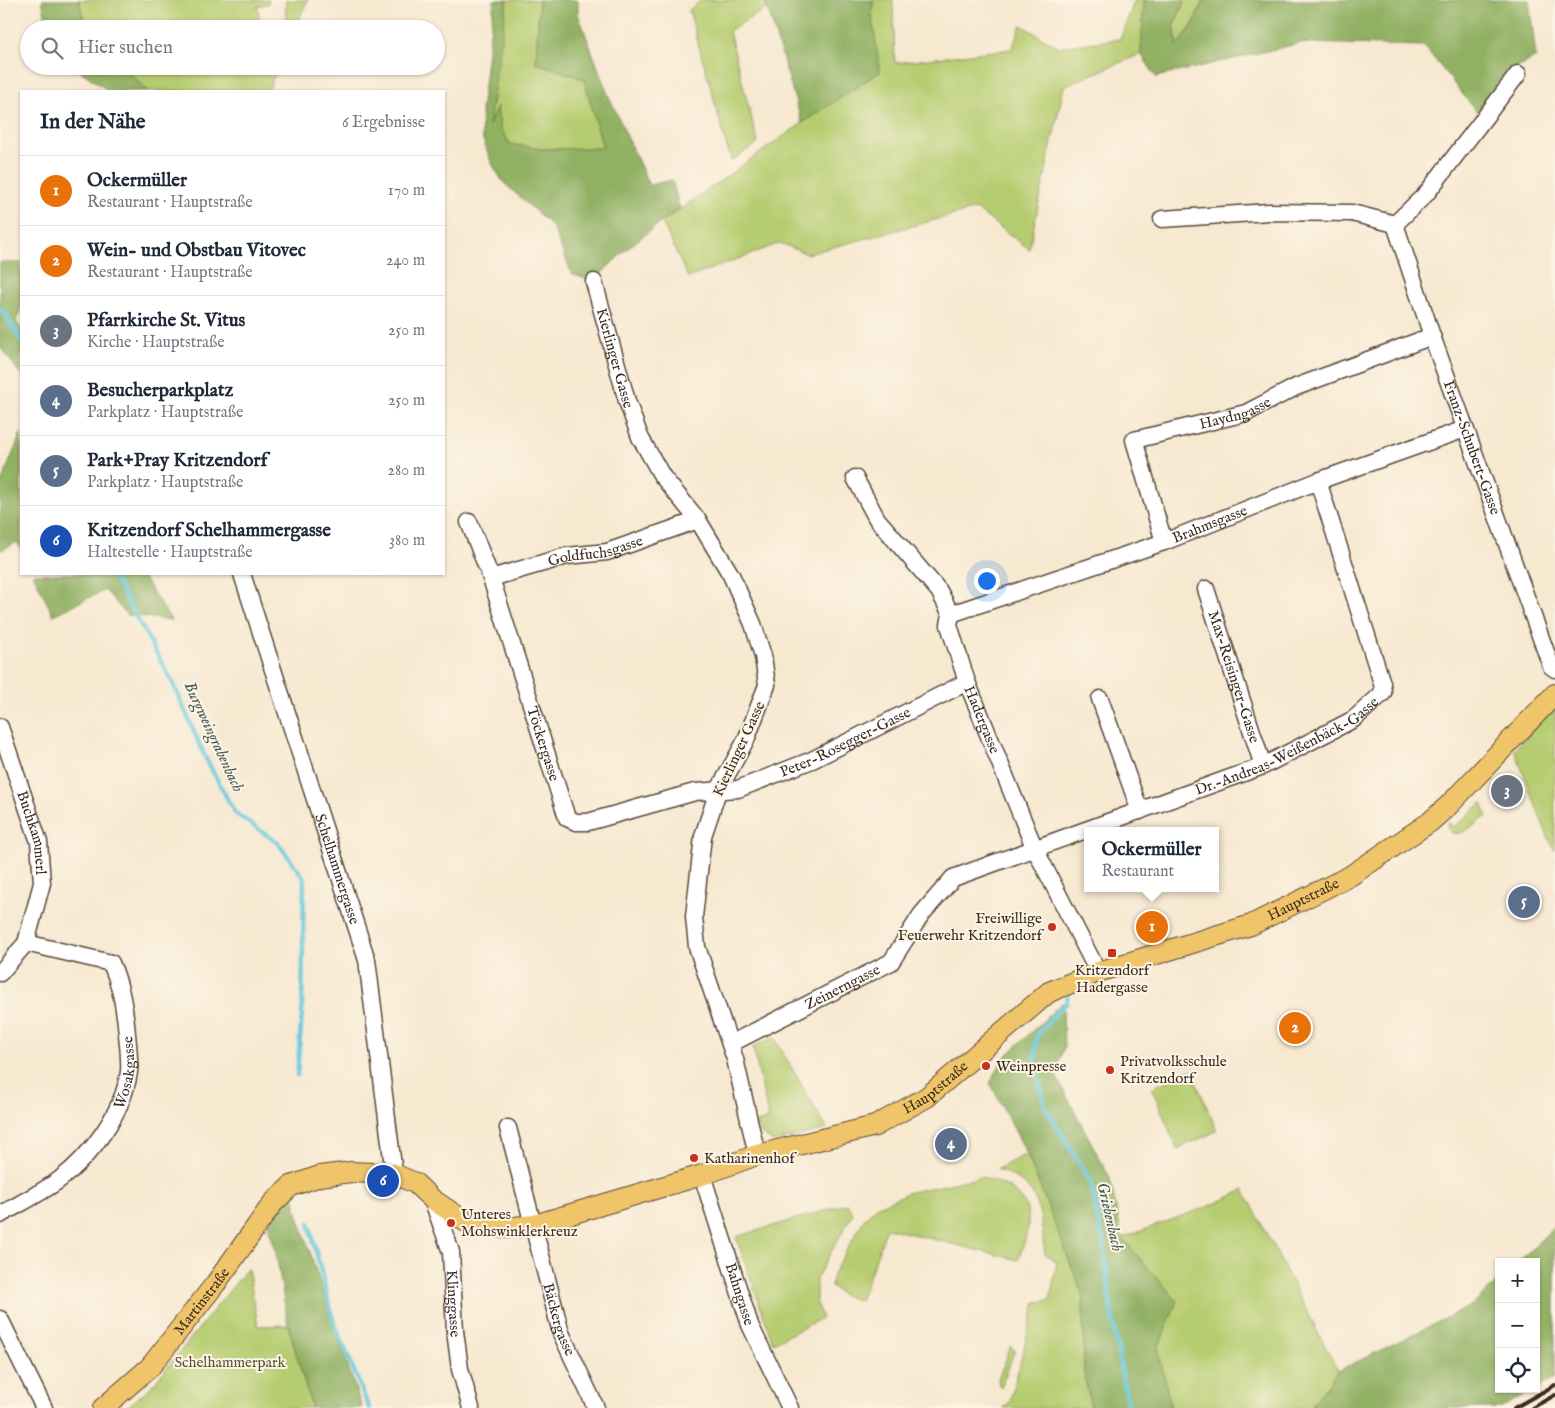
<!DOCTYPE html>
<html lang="de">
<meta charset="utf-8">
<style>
body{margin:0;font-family:"IM FELL English",serif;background:#f6f6f7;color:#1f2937}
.controls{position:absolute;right:15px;bottom:15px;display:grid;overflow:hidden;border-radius:0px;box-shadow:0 1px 4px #0004}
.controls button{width:45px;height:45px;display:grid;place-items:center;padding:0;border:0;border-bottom:1px solid #e0e1e3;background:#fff;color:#1f2937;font:25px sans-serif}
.you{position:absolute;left:986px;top:580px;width:18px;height:18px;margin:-12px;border:4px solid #fff;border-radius:50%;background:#1a73e8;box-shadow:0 0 0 8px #1a73e833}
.badge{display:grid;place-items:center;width:32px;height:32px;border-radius:50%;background:#c8321e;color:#fff;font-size:16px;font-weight:700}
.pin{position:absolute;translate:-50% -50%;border:2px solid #fff;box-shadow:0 1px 5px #0006}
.popup{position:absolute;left:1084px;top:827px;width:135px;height:65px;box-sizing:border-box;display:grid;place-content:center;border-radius:0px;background:#fff;filter:drop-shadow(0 1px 4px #0005);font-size:16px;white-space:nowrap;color:#747a83}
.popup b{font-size:19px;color:#1f2937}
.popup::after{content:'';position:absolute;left:50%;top:100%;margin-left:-10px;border:10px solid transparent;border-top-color:#fff}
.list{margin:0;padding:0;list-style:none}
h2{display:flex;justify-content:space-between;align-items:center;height:65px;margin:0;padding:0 20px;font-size:21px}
h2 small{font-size:16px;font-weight:400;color:#747a83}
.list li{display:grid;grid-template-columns:32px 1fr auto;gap:15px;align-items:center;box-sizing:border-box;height:70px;padding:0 20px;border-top:1px solid #e0e1e3}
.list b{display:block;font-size:19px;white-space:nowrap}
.list p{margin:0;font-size:16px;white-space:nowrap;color:#747a83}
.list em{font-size:16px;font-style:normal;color:#747a83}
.icon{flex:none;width:28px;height:28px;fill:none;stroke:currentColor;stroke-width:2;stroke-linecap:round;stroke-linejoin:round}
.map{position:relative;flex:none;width:1555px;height:1408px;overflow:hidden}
.search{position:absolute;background:#fff;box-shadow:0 1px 4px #0004;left:20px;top:20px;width:425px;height:55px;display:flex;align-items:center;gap:12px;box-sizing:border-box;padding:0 18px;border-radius:28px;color:#747a83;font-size:19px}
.panel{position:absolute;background:#fff;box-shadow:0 1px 4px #0004;left:20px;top:90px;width:425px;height:485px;border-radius:0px}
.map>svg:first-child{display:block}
</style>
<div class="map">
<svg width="1555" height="1408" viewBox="0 0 1555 1408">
<rect width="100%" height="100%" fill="#fcf5e5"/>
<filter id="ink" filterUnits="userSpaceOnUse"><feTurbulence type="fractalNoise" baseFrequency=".02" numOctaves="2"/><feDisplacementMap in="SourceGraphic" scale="10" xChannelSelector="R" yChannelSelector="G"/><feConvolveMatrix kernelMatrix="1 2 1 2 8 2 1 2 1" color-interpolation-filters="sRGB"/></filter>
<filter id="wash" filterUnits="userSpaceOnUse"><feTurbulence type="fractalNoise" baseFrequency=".0096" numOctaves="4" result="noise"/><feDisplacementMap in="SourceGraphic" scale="20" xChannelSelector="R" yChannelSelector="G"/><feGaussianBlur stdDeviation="1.12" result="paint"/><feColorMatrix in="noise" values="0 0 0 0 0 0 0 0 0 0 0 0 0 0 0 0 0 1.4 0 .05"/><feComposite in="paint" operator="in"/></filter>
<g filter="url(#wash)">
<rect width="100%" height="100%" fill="#f7e8d0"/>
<path fill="#b6cc70" stroke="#787b47" d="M79,0H269L268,4L258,6L260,29H86Z
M286,0H308L294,29H285Z
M507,0H539L536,63L584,79L603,148L541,149L510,144L500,128L497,107L488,128Z
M702,0H765L767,8L729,31L758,143L731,161L689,10Z
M873,0H893L895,63L1012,49L1021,25L1058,47L1120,39L1135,0H1144L1141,54L1064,86L1029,249L976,209L807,254L780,243L688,278L662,222L835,100L872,16Z
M1185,0H1203L1194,23L1177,47L1174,25Z
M121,66H278L268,91H149Z
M1555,707V851L1548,837L1514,749Z
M1482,803L1487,816C1477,822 1453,845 1447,826L1449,822L1454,827Z
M774,1037L827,1129L773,1142L760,1133L757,1123L769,1119L753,1047Z
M1191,1070L1217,1131L1177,1149L1152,1088Z
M1027,1154L1083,1295L1084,1370L1092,1408H1003L1010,1401L1036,1302L1050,1300L1057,1262L1045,1254C1039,1210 1044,1187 997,1169Z
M982,1177C1034,1192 1036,1214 1018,1260L887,1228L860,1301L841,1294L831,1286L833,1274L865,1218L878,1206L910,1192Z
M1244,1190L1338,1371L1310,1408H1171L1158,1348L1177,1301L1122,1238L1212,1205Z
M847,1204L853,1213L816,1279V1300L822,1318L773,1343L736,1237Z
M248,1268L258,1326L288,1325L312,1408H126L151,1387Z
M1011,1346L1015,1350L1001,1387L999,1385L998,1379Z"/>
<path fill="#90b062" stroke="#666d40" d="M42,0H79L86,29H48Z
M494,0H507L489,125L497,106L500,128L510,144L541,149L603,148L584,79L536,63L539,0H578V14L607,92L649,185L672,180L680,209C649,230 618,254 594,282L572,274L552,226L503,182L491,162L482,137L481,110Z
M765,0H873L872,16L880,72L802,123Z
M1144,0H1185L1174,25L1177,46L1194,23L1203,0H1529L1536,57L1501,78L1477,112L1424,46L1301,43L1156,77L1141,54Z
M73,66H121L149,91H109Z
M0,262L21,263V308L16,321L21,329V375L0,346Z
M21,433V550L17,542L0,551V486Z
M33,574H141L171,620L127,615L105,590L53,615Z
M1063,1002L1064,1047L1055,1074L1110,1178L1122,1238L1177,1301L1158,1348L1171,1408H1091L1084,1374L1083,1295L1027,1154L990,1083L1004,1058Z
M294,1193L297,1213L362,1408H312L288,1325L275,1247L268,1227L276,1210Z
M1555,1226V1378L1536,1388V1262H1518Z
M1499,1280V1389H1534L1501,1408H1310L1338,1371L1473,1305Z"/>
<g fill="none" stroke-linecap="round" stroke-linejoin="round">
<path stroke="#5fc7dc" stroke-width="4.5" d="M0,309L4,312L21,340
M112,574L172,681L205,757L235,813L278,843L304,878L302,1013L297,1075
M1067,994V1003L1058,1010L1036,1037L1035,1064L1045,1107L1091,1182L1105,1253L1111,1311L1128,1408
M309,1223L333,1319L369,1408"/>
</g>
</g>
<g filter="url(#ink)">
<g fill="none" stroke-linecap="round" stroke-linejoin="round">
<defs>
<g id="minor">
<path id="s1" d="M1162,219L1269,212L1352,213L1395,224L1432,336L1551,666L1555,669"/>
<path d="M1395,224L1426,194L1518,74"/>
<path id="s2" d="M594,282L627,401L640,437L662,476L698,520L731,575L753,624L763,656L767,685L746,740L718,791L703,836L694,917L697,947L735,1059L757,1155"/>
<path id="s3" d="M855,478L877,519L939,591L951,614L949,625L967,682L1034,847L1098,972"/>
<path id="s4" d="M469,522L491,578L567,818L576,822H588L695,792L738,789L812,760L967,682"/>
<path id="s5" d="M1164,542L1134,440L1246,413L1296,387L1432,336"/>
<path id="s6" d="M242,574L367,960L394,1174"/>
<path id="s7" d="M491,578L567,556L607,552L698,520"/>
<path id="s8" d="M1206,589L1263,766"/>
<path id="s9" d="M951,614L1164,542L1318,481L1465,429"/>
<path d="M1100,699L1140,811"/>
<path id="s10" d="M0,727L39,842L42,883L26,943L0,973"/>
<path id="s11" d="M730,1044L891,962L921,915L953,878L1263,766L1354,719L1383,693L1382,683L1318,481"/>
<path id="s12" d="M508,1128L561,1333L596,1408"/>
<path id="s13" d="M702,1175L750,1325L790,1408"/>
<path id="s14" d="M432,1199L451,1252L455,1331L460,1369L471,1408"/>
<path id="s15" d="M0,1215C19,1204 41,1193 59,1180C91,1156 123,1113 129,1072C130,1060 128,1046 127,1034C125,1010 121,985 111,963L26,943"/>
<path d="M0,1319L44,1408"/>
</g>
<g id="major">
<path id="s16" d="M103,1408L150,1367L216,1283L273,1203L291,1186L320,1176L351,1172L394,1174L415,1183L432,1199L466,1222L504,1228L534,1225L702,1175L757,1155L875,1126L927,1097L1049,992L1098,972L1251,925L1350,876L1430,822L1449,805L1555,694"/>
</g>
</defs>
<use href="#minor" stroke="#574639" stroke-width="19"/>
<use href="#major" stroke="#574639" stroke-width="22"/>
<use href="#minor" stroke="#fff" stroke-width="16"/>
<use href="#major" stroke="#f0c469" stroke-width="20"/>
<path stroke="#3b2a1e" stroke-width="4" d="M1514,1408L1555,1385
M1532,1408L1555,1395"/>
</g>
</g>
<g fill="#c8321e" stroke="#fcf5e5" stroke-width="2">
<circle cx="1052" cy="927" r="5"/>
<rect x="1107" y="948" width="10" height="10" rx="2.5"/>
<circle cx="986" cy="1066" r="5"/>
<circle cx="1110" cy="1070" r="5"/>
<circle cx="694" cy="1158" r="5"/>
<circle cx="451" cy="1223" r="5"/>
</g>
<g text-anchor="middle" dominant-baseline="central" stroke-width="4" stroke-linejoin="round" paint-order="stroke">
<g font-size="15" fill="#3b2a1e" stroke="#fcf5e5">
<text stroke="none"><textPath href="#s2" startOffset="79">Kierlinger Gasse</textPath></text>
<text stroke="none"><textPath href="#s5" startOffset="211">Haydngasse</textPath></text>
<text stroke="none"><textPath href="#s1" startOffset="471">Franz-Schubert-Gasse</textPath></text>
<text stroke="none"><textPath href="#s9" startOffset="274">Brahmsgasse</textPath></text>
<text stroke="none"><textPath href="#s7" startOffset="108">Goldfuchsgasse</textPath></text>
<text stroke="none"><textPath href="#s8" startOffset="92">Max-Reisinger-Gasse</textPath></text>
<text stroke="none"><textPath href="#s3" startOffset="279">Hadergasse</textPath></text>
<text stroke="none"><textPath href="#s4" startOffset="605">Peter-Rosegger-Gasse</textPath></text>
<text stroke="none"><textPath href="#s4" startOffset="234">Töckergasse</textPath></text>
<text stroke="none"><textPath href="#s11" startOffset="645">Dr.-Andreas-Weißenbäck-Gasse</textPath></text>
<text transform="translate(739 749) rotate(-65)">Kierlinger Gasse</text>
<text stroke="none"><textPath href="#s10" startOffset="111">Buchkammerl</textPath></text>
<text stroke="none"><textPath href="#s6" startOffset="310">Schelhammergasse</textPath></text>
<text stroke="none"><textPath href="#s16" startOffset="1400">Hauptstraße</textPath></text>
<text stroke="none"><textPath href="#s11" startOffset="126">Zeinerngasse</textPath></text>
<text stroke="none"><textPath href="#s15" startOffset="199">Wosakgasse</textPath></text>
<text stroke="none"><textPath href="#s16" startOffset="980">Hauptstraße</textPath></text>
<text stroke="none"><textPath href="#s13" startOffset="125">Bahngasse</textPath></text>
<text stroke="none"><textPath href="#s16" startOffset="146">Martinstraße</textPath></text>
<text stroke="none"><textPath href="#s14" startOffset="108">Klinggasse</textPath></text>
<text stroke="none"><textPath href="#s12" startOffset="198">Bäckergasse</textPath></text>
</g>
<g font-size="15" fill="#3b2a1e" stroke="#fcf5e5" text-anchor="start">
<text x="1042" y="918" text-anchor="end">Freiwillige<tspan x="1042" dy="17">Feuerwehr Kritzendorf</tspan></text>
<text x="1112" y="970" text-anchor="middle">Kritzendorf<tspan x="1112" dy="17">Hadergasse</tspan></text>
<text x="1120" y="1061">Privatvolksschule<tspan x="1120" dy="17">Kritzendorf</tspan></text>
<text x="996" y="1066">Weinpresse</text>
<text x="704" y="1158">Katharinenhof</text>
<text x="461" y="1214">Unteres<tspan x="461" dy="17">Mohswinklerkreuz</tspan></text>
</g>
<g font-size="15" fill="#5a5232" stroke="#fcf5e5">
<text x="230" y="1362">Schelhammerpark</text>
</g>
<g font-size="16" font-style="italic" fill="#465957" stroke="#fcf5e5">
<text transform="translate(213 737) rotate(65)">Burgweingrabenbach</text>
<text transform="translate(1109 1217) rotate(77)">Griebenbach</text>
</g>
</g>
</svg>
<div class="controls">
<button>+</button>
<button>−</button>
<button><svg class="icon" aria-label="locate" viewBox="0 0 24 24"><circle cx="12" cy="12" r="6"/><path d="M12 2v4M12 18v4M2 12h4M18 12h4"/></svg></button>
</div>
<div class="you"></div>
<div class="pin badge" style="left:1152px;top:927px;background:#e8710a">1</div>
<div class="popup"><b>Ockermüller</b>Restaurant</div>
<div class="pin badge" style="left:1295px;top:1028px;background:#e8710a">2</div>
<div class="pin badge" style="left:1507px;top:791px;background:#6b7280">3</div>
<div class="pin badge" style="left:951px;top:1144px;background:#5c6f8a">4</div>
<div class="pin badge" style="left:1524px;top:902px;background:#5c6f8a">5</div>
<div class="pin badge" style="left:383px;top:1181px;background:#1a4fb4">6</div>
<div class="search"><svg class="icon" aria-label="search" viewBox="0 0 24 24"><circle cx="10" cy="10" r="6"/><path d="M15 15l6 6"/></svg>Hier suchen</div>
<section class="panel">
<h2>In der Nähe<small>6 Ergebnisse</small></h2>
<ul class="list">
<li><span class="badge" style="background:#e8710a">1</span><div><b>Ockermüller</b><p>Restaurant · Hauptstraße</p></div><em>170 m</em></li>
<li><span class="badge" style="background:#e8710a">2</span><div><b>Wein- und Obstbau Vitovec</b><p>Restaurant · Hauptstraße</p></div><em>240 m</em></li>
<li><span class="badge" style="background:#6b7280">3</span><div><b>Pfarrkirche St. Vitus</b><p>Kirche · Hauptstraße</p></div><em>250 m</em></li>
<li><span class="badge" style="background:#5c6f8a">4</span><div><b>Besucherparkplatz</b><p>Parkplatz · Hauptstraße</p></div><em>250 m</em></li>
<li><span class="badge" style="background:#5c6f8a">5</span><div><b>Park+Pray Kritzendorf</b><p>Parkplatz · Hauptstraße</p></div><em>280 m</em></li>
<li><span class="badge" style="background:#1a4fb4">6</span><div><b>Kritzendorf Schelhammergasse</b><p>Haltestelle · Hauptstraße</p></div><em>380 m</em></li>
</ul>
</section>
</div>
